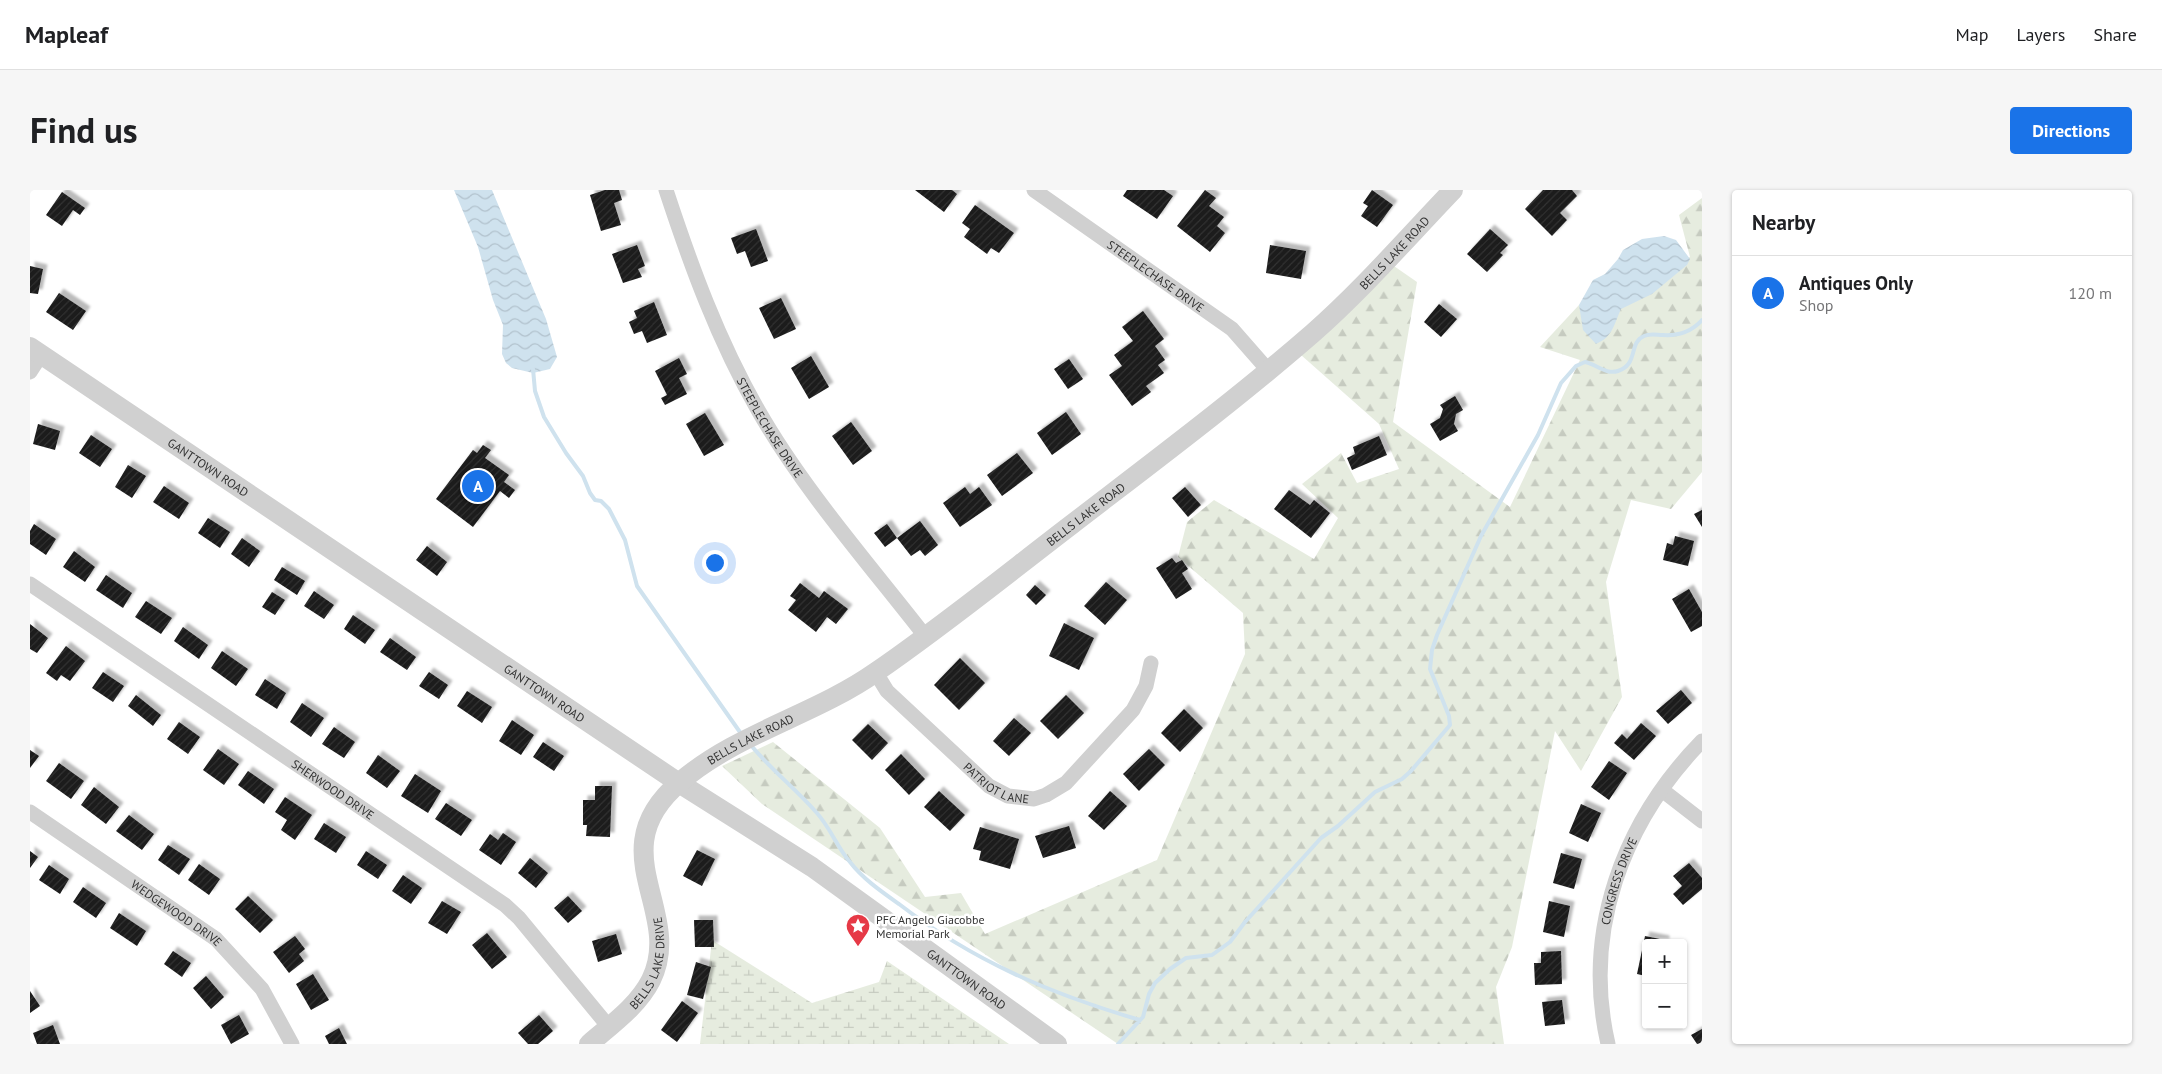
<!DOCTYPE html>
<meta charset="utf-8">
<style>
body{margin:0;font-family:"PT Sans",sans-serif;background:#f6f6f6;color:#202124}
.controls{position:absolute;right:15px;bottom:15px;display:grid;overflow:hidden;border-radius:5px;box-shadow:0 1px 4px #0004}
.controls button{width:45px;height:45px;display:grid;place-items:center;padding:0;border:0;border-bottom:1px solid #e0e0e0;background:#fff;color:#202124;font:25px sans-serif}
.you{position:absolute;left:684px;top:372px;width:18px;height:18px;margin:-12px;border:4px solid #fff;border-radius:50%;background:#1a73e8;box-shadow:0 0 0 8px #1a73e833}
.badge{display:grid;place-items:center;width:32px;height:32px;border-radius:50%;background:#1a73e8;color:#fff;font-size:16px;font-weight:700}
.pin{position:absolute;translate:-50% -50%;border:2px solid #fff;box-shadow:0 1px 5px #0006}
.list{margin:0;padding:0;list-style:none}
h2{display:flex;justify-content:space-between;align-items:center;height:65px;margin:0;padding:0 20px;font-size:21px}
h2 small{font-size:16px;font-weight:400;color:#757577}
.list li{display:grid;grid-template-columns:32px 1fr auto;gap:15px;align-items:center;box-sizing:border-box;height:75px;padding:0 20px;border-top:1px solid #e0e0e0}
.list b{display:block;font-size:19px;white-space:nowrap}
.list p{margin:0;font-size:16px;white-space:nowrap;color:#757577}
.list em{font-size:16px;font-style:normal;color:#757577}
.map{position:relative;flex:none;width:1672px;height:854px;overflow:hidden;border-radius:5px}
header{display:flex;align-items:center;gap:30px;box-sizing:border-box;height:70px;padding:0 25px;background:#fff;border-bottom:1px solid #e0e0e0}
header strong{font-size:24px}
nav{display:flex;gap:28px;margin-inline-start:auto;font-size:18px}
.intro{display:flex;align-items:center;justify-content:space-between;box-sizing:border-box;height:120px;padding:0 30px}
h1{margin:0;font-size:35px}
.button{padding:12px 22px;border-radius:5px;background:#1a73e8;color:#fff;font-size:18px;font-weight:700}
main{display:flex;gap:30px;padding:0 30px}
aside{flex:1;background:#fff;border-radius:5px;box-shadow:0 1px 4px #0004}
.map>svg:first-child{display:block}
</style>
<header>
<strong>Mapleaf</strong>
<nav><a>Map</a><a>Layers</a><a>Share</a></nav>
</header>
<div class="intro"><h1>Find us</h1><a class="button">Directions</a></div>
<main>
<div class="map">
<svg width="1672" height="854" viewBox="0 0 1672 854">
<defs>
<pattern id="forest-firs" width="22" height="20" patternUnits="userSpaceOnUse" patternTransform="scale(1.25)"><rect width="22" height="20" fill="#e6ecdf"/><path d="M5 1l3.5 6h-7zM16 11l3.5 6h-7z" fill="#c6cbc0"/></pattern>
<pattern id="wetland-marsh" width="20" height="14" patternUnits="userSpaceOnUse" patternTransform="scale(1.25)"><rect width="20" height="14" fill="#e6ecdf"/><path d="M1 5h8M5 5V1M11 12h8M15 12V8" fill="none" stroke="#c6cbc0"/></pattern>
<pattern id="water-waves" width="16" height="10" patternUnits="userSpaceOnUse" patternTransform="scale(1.25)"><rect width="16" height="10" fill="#cfe2ee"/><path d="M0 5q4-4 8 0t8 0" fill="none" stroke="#b2c2cd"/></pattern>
<pattern id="building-hatch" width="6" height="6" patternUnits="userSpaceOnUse" patternTransform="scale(1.25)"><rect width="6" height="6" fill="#1a1a1a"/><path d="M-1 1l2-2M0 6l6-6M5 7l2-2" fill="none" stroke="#333"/></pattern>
<filter id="shadow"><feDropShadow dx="4.5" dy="-4.5" stdDeviation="1" flood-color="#0004"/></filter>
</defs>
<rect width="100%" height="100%" fill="#fff"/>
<path fill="url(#forest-firs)" d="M1672,8V282L1641,319L1601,310L1576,392L1592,507L1551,581L1525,541L1482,757L1466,797L1474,854H1088L732,614L692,576L743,552L850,638L895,707L931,703L955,744L1127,670L1215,464L1213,423L1148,367L1157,332L1184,310L1284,369L1308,328L1272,294L1311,263L1327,293L1369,279L1349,234L1271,165L1361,74L1387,92L1363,232L1480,317L1550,170L1510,157L1549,115L1660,67L1649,25Z"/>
<path fill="url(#wetland-marsh)" d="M682,750L782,813L849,792L857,771L979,854H670Z"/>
<path fill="url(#water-waves)" d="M424,0H462L516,129L527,167L520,179L503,183L482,178L476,173L472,164L473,135L463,110L448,57Z
M1634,46L1646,50L1660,69L1657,75L1622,104L1591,119C1584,134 1583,147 1566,154L1553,140L1549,115L1563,90L1575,84L1588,69L1593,60L1612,49Z"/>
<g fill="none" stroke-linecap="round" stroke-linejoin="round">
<path stroke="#cfe2ee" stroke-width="4" d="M503,179L505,201L514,227L536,263L553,286L560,303L565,310L571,311L579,319L595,350L607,396L712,545
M720,554C740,579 765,598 786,622C800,637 807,657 820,672C833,689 852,702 869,714C943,771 1021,804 1110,830
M1088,854L1113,827L1119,804L1125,793L1140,779L1156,768L1182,765L1200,752L1215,732L1291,648L1308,636L1345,602L1372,589L1381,581L1420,535L1419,526L1400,479L1402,460L1407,445L1451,346L1508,245L1531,193L1546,176L1555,172C1566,174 1576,185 1588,181C1609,174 1598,153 1614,146C1620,143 1627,145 1633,145C1648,146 1662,141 1672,130"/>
</g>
<path fill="url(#building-hatch)" filter="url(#shadow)" d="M575,0H589L592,10L584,13L591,35L571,41L560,5Z
M885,0H922L927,4L914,22Z
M1097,0H1134L1143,6L1127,29L1093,6Z
M1175,0L1186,8L1179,16L1194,27L1187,36L1195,43L1180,62L1147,36Z
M1342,0L1363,15L1347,37L1331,26L1338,16L1333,13Z
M1513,0H1542L1547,6L1530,23L1537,30L1522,46L1495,19Z
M32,2L55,18L50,25L43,20L32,36L16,25Z
M945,15L984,43L969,63L961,58L957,64L934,47L940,39L932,33Z
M726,39L738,71L721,77L715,61L707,64L701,48Z
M1460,39L1478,55L1470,63L1473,65L1457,82L1437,64Z
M607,55L615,76L608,79L612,87L593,93L582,64Z
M1240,55L1276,61L1271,89L1236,83Z
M0,76L13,79L8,104L0,103Z
M29,103L56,121L43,140L16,122Z
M751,108L766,139L744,149L729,118Z
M624,112L637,145L617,153L612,141L604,144L599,132L607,128L604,121Z
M1409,114L1427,129L1411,147L1394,132Z
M1113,121L1134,149L1125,156L1135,170L1128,175L1134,183L1116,196L1121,202L1102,216L1079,185L1092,176L1084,165L1103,151L1092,137Z
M781,166L799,197L779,209L761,178Z
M649,168L657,184L649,188L657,204L635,215L631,208L637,205L625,181Z
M1039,169L1053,189L1038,199L1024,179Z
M1425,206L1433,220L1426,224L1424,234L1428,241L1410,251L1400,234L1410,228L1413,219L1410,215Z
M1036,222L1051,244L1022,265L1007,243Z
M675,223L694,255L674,266L656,234Z
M821,232L842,261L823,275L802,246Z
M8,234L30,241L25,260L3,254Z
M61,245L82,259L70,277L49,263Z
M1349,246L1357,265L1322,280L1317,268L1325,264L1323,257Z
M453,255L461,260L455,268L479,285L474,292L485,300L479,308L470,301L443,337L406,309L443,260L447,263Z
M987,263L1003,283L972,306L957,285Z
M98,275L116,286L102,308L85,297Z
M134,296L159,313L149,329L123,312Z
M935,297L940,304L949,297L962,315L930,337L913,313Z
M1155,297L1171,315L1158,327L1142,308Z
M1259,300L1280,315L1284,310L1300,323L1281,348L1244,319Z
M1672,320V337L1664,324Z
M178,328L200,342L190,358L168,343Z
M890,331L908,355L895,366L890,360L881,366L867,348Z
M4,334L26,349L16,365L0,354V341Z
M857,334L867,348L855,357L844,343Z
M1645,346L1664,351L1658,376L1633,370L1637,353L1643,355Z
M212,348L230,361L219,377L201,364Z
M397,356L417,372L407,386L386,370Z
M44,361L65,377L55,392L33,377Z
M1142,368L1146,373L1152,370L1158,379L1152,383L1162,399L1146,409L1126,378Z
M252,377L275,391L267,405L244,390Z
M76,385L102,403L93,418L66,400Z
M1076,392L1097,410L1075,435L1054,416Z
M770,393L789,408L794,401L818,419L806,434L797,427L786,442L758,420L766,410L760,406Z
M1005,395L1016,405L1006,415L996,405Z
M1659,399L1672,422V436L1661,442L1642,409Z
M284,401L304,415L294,429L274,416Z
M242,402L255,410L245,425L232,417Z
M116,411L142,428L131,444L105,427Z
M323,425L345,440L335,454L314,439Z
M1034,433L1064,448L1049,480L1019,466Z
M0,434L18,448L7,463L0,459Z
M153,437L178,455L169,469L144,451Z
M360,448L386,467L377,480L350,462Z
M36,456L55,471L40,491L31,485L27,491L16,483Z
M192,461L218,479L206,496L181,478Z
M930,468L955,493L929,520L904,495Z
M73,482L94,496L83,512L62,498Z
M399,482L418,495L409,509L389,496Z
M235,489L256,503L247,519L225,505Z
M1651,500L1662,513L1638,534L1626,521Z
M437,501L462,517L452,533L427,516Z
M106,505L131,525L123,536L98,516Z
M1036,505L1054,523L1028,549L1010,531Z
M272,513L294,528L281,547L260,532Z
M1154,519L1173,538L1150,562L1131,543Z
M984,528L1001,543L979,566L963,551Z
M482,530L504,545L491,565L469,551Z
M149,532L170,547L158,564L137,549Z
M1611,533L1626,546L1604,570L1584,553L1592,544L1597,549Z
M838,534L858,553L842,570L822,550Z
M304,537L325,552L314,568L292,554Z
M513,552L534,566L524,581L503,567Z
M188,559L209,574L194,595L173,580Z
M1119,559L1135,575L1109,601L1093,584Z
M0,560L9,566L0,578Z
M871,564L895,589L879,605L855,580Z
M348,565L370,581L357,598L336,583Z
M1579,571L1597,583L1579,610L1561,597Z
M29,573L54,591L41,609L16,591Z
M218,581L244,599L234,614L208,595Z
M385,584L411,601L398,623L371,606Z
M565,596H582L580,647L556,646L557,635H553V610H565Z
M64,597L89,617L76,634L51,615Z
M909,601L935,625L920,641L894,617Z
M1080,601L1097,616L1074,640L1058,626Z
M255,607L282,625L265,650L251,640L257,630L245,622Z
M416,613L442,630L431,646L405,629Z
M1551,614L1571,623L1558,652L1539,643Z
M99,625L124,644L112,660L86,641Z
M294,633L316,647L306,663L284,649Z
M1039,636L1046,658L1013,668L1005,646Z
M950,637L989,649L980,679L949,670L951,661L943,659Z
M473,643L486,652L471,675L449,660L460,644L468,650Z
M138,655L160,669L149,685L128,670Z
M667,660L685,669L672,696L653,686Z
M0,661L8,667L0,678Z
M336,661L357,675L348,689L327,675Z
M1531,663L1552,669L1544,699L1523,693Z
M500,668L518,683L506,698L488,683Z
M1659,673L1672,688V699L1653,715L1643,704L1652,696L1643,686Z
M169,674L190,689L179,705L158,690Z
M19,675L39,689L30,704L9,690Z
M373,685L392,698L381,714L362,701Z
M53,697L76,713L66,728L43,712Z
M218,706L243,730L230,743L205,719Z
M538,706L552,721L538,733L524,718Z
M412,711L431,722L417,744L398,733Z
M1519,711L1540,716L1534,747L1513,742Z
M89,723L116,741L107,756L80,738Z
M664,730H683L684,757H665Z
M457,743L477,767L462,779L442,755Z
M586,744L592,764L568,772L562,751Z
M265,746L275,759L269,764L274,771L259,783L243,762Z
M1615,746L1635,750V753H1616V786L1607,784Z
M143,761L161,773L152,787L134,774Z
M1531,761L1532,794L1505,795L1504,773H1511V762Z
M666,772L681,777L673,809L657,805Z
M283,784L299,810L281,820L266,794Z
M176,786L194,807L181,819L163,798Z
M0,801L10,816L0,823Z
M1532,810L1535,834L1515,836L1512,812Z
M652,811L668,823L647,852L631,840Z
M209,825L219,844L201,854L191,835Z
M509,825L523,841L508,854H498L488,843Z
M23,835L30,854H7L3,843Z
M309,838L317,854H299L295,846Z
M1672,839V854H1667L1661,845Z"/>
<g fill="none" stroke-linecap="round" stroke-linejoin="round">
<g stroke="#d0d0d0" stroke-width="15">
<path id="s1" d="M636,0C661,76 688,150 728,220C773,299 839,374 895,446"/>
<path id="s2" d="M1004,0L1202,139L1238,180"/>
<path d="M0,182L11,165"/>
<path id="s3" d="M0,394L475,715L489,728L579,837"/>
<path id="s4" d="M846,483L857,501L959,596L978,606L1004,609L1016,605L1036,593L1103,520L1116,496L1121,473"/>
<path d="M1632,600L1672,631"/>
<path id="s5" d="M0,622L186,749L232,799L262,854"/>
<path id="s6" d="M1578,854C1552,741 1593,632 1672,551"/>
</g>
<g stroke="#d0d0d0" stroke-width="20">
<path id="s7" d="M0,157L649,593L782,677L1027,854"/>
<path id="s8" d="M559,854C581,835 608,816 621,790C655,721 568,661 650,592C707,543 785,525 846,482C913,436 977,384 1041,335C1123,272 1206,210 1283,143C1333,99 1377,48 1423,0"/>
</g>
</g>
<defs>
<symbol id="sight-pin" viewBox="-11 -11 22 30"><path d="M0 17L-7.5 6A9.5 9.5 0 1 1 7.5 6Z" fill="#e63946" stroke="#fff"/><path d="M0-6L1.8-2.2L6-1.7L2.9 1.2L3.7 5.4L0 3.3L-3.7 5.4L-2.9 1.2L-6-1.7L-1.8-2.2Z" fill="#fff"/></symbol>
</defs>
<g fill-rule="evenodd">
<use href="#sight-pin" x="814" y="722" width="28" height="38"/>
</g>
<g text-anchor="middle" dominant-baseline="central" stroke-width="5" stroke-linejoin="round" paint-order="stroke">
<g font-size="12" fill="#333" stroke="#fff">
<text stroke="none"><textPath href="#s8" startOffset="1195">BELLS LAKE ROAD</textPath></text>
<text stroke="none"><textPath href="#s2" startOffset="149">STEEPLECHASE DRIVE</textPath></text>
<text stroke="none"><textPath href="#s1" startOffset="260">STEEPLECHASE DRIVE</textPath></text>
<text stroke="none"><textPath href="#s7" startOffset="215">GANTTOWN ROAD</textPath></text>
<text stroke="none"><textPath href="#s8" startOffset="790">BELLS LAKE ROAD</textPath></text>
<text stroke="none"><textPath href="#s7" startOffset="620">GANTTOWN ROAD</textPath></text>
<text stroke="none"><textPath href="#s8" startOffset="385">BELLS LAKE ROAD</textPath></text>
<text stroke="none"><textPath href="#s4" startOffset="166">PATRIOT LANE</textPath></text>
<text stroke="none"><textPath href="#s3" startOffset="366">SHERWOOD DRIVE</textPath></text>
<text stroke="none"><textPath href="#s6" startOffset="166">CONGRESS DRIVE</textPath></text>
<text stroke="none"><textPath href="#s5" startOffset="178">WEDGEWOOD DRIVE</textPath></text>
<text stroke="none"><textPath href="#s8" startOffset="105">BELLS LAKE DRIVE</textPath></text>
<text stroke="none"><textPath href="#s7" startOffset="1130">GANTTOWN ROAD</textPath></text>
</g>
<g font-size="12" fill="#333" stroke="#fff" text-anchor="start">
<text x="846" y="729">PFC Angelo Giacobbe<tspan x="846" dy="14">Memorial Park</tspan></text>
</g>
</g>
</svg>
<div class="controls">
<button>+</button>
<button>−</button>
</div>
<div class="you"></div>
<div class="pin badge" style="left:448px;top:296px">A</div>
</div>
<aside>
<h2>Nearby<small></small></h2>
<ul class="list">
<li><span class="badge">A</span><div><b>Antiques Only</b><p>Shop</p></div><em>120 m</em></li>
</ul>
</aside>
</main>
